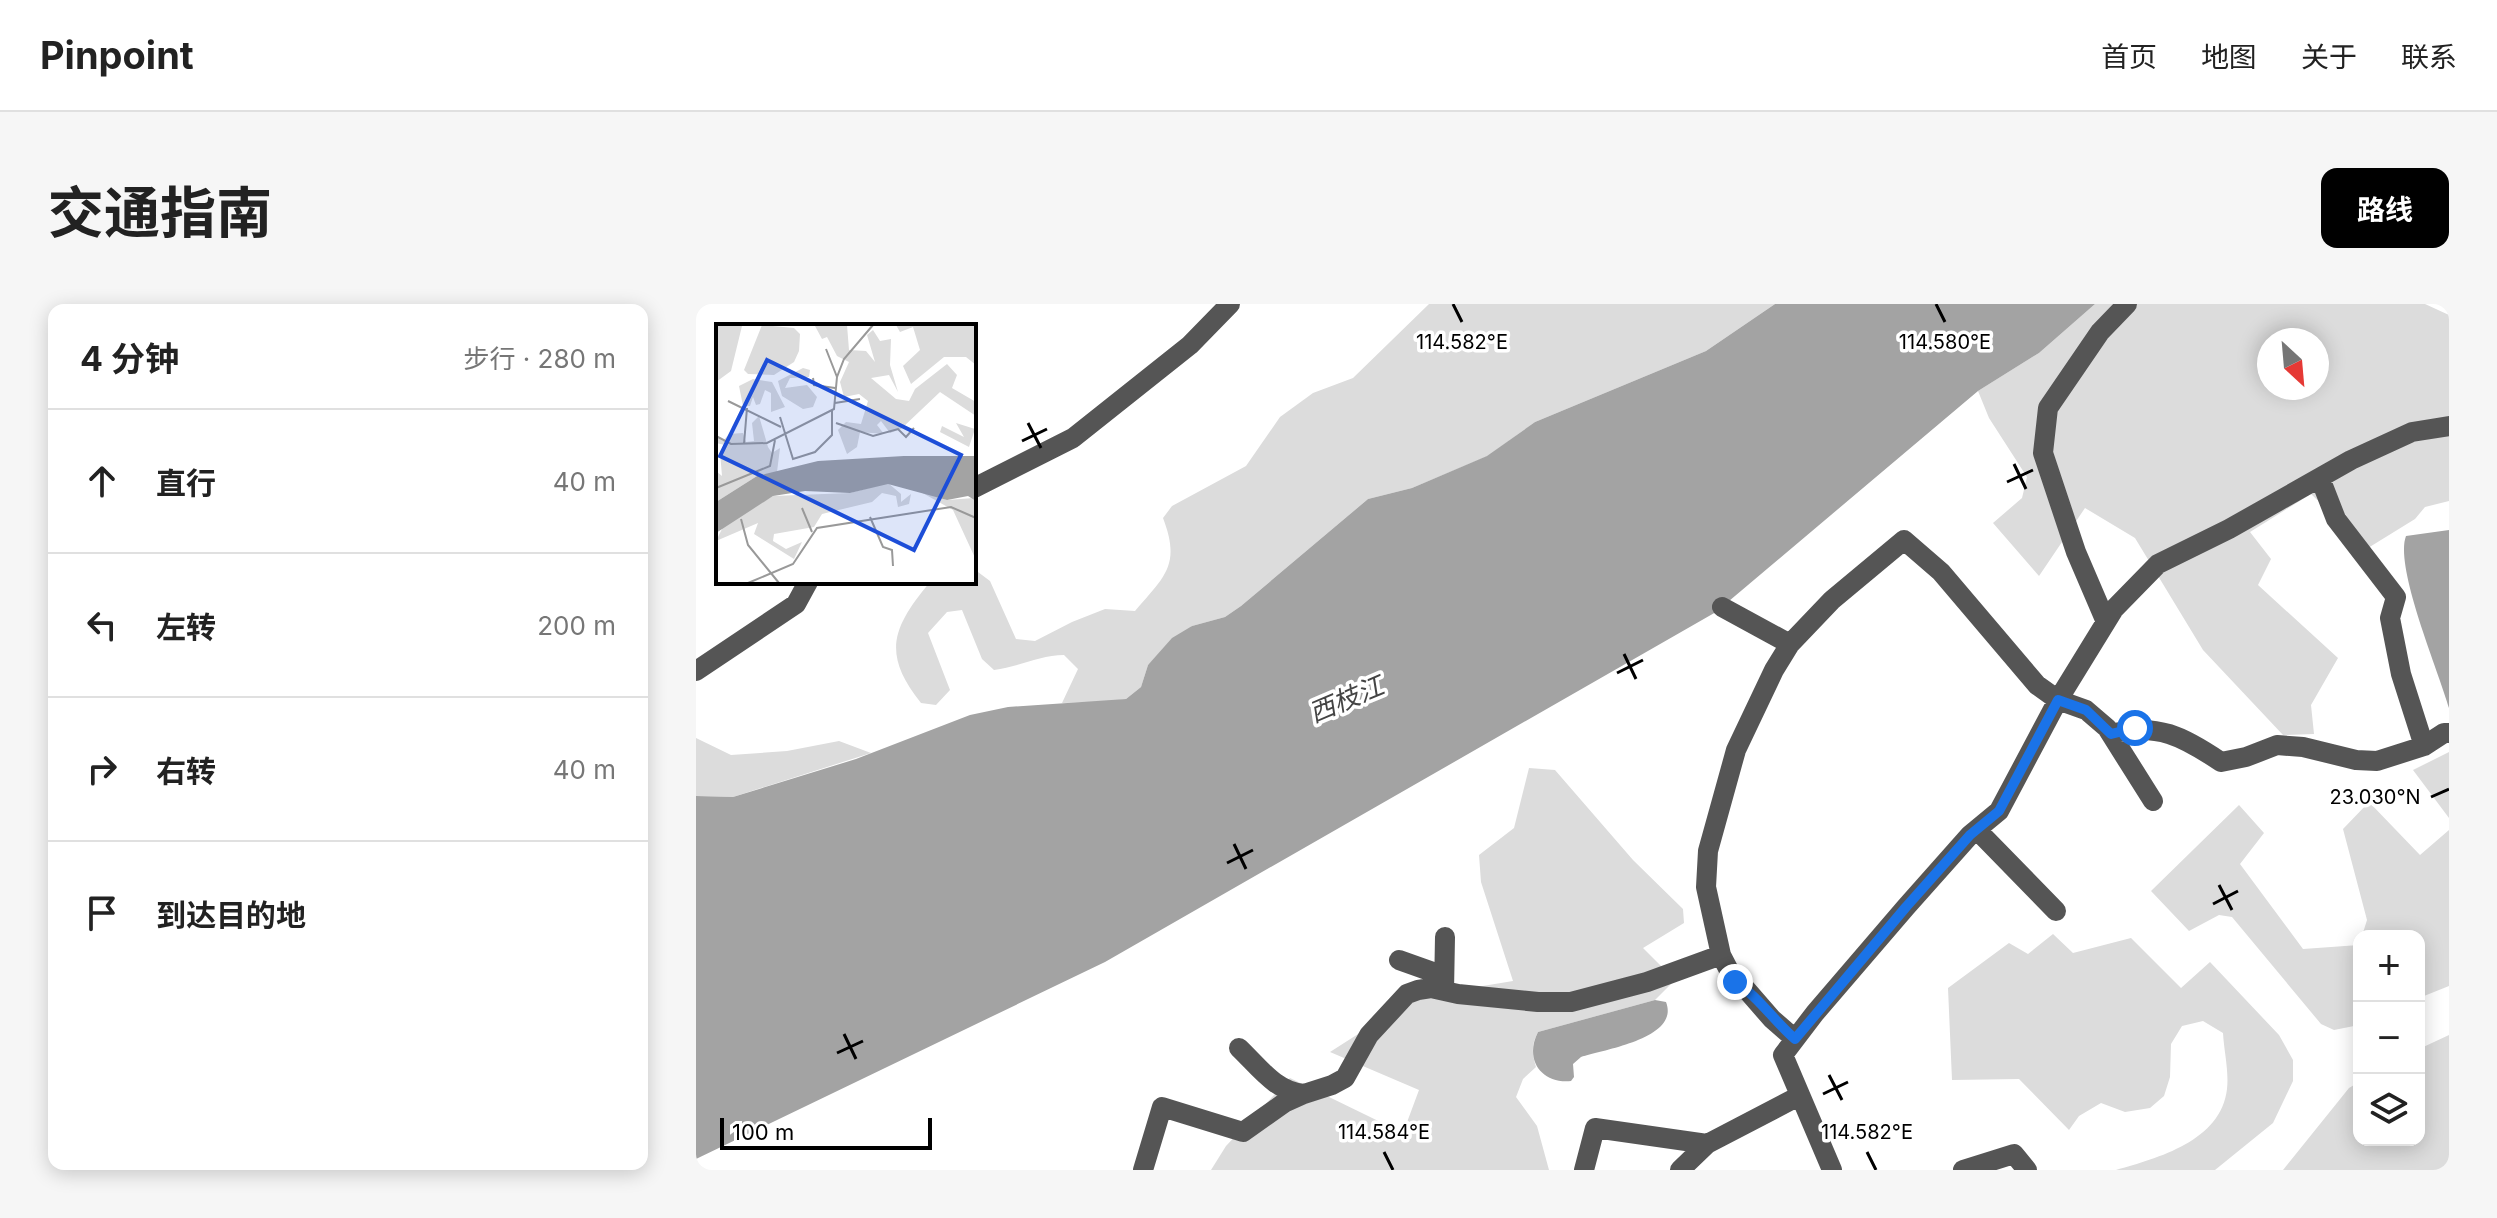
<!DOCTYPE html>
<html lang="zh">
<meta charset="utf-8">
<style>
body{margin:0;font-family:Inter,"Noto Sans SC",sans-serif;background:#f6f6f6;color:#222}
.controls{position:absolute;right:24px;bottom:24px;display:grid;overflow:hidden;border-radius:16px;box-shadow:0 4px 20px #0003}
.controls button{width:72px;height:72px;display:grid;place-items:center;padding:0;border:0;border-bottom:2px solid #e0e0e0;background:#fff;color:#222;font:40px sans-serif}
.compass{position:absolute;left:1561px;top:24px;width:72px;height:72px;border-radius:50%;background:#fff;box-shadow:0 4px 20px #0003;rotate:154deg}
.scale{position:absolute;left:24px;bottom:20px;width:212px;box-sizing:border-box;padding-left:8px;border:4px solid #000;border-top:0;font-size:22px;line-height:28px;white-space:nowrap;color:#000;-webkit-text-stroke:6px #fff;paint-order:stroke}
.stop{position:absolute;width:24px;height:24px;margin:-18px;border:6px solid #1a73e8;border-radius:50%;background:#fff}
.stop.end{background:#1a73e8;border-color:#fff;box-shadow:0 2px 8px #0008}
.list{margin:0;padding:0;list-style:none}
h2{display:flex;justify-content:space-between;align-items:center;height:104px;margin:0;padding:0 32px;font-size:34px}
h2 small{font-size:26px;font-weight:400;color:#767676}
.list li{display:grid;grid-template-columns:52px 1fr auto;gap:24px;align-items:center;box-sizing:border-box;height:144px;padding:0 32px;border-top:2px solid #e0e0e0}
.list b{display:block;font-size:30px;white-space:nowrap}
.list em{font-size:26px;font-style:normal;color:#767676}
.icon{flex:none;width:44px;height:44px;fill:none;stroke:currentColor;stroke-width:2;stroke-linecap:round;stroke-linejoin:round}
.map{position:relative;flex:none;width:1753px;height:866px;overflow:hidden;border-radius:16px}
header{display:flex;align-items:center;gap:48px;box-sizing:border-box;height:112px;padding:0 40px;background:#fff;border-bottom:2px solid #e0e0e0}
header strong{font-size:38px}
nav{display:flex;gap:44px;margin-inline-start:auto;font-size:28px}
.intro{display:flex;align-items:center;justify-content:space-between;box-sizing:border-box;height:192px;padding:0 48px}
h1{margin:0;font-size:56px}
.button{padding:20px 36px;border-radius:16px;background:#000;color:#fff;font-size:28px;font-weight:700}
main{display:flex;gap:48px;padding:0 48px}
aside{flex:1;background:#fff;border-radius:16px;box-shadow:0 4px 20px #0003}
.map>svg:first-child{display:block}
</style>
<header>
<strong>Pinpoint</strong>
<nav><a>首页</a><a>地图</a><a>关于</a><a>联系</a></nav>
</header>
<div class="intro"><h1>交通指南</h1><a class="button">路线</a></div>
<main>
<aside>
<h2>4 分钟<small>步行 · 280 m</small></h2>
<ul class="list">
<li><svg class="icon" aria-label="ahead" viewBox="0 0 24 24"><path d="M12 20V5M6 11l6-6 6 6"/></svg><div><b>直行</b></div><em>40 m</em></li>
<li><svg class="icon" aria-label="left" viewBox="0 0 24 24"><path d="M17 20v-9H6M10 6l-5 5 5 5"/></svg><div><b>左转</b></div><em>200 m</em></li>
<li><svg class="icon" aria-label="right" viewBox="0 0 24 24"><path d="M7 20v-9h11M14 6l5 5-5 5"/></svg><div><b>右转</b></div><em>40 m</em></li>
<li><svg class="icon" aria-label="arrive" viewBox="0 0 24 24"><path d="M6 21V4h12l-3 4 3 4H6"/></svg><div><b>到达目的地</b></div></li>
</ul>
</aside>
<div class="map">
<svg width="1753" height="866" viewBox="0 0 1753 866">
<rect width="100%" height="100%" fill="#fff"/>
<path fill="#dcdcdc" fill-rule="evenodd" d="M733,0H1079L1010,47L839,118L792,152L716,184L672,195L545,302L529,313L496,322L452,361L445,383L430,395L409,398L366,399L382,365L368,351C344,351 323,363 298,366L286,355L266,306L251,308L232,329L254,386L240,401L225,399C185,349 197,323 234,278H278V265L294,277L320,335L339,337L376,318L409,305L439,307C469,272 485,261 467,214L476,202L550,162L584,113L617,89L657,74Z
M1399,0H1729L1753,11V197L1729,203L1719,215L1672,244L1615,190L1554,228L1575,255L1562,281L1642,354L1615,401L1618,430L1587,431L1507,346L1439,234L1389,204L1343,272L1297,219L1326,194L1331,173L1293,114L1282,87L1343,49ZM1573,36H1621V84H1573Z
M0,434L35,451L91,447L143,437L175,449L37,493L0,492Z
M1753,448V514L1717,466Z
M833,464L859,466L937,556L987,605L988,619L947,644L979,676L959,696L842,728C835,741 836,750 840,763L827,775L820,793L841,822L853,866H515L530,842L594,774L707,829L723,786L634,748L720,693L817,677L785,578L783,551L818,524Z
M1673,498L1724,551L1753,526V682L1723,694V632H1666L1671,616L1647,525Z
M1543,501L1568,529L1544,560L1607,645L1663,641V721L1638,726L1625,720L1536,613L1523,611L1493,627L1455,587Z
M1357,630L1377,649L1435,634L1485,684L1514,658L1583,731L1597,756V777L1577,819L1519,866H1420C1462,854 1525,837 1531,785C1533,767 1528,747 1527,729L1507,717L1486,722L1475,740L1474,773L1468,792L1454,804L1429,808L1405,799L1383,812L1373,826L1323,775L1256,776L1252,684L1313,639L1332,650Z
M1753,731V866H1587L1653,784L1663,778V836H1723V745Z"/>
<path fill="#a3a3a3" d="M1079,0H1399L1343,49L1282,87L1020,308L409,658L0,855V492L37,493L160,455L274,411L312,403L430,395L445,383L452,361L476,334L496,322L529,313L545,302L672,195L716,184L791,152L839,118L1010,47Z
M1753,226V404C1743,368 1698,263 1710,232Z
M959,696L970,698C984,734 910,745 885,753L877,760L878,773L875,777C845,780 828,755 842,728Z"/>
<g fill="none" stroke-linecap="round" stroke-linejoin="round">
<path stroke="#555" stroke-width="20" d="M1624,174L1640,215L1700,293L1694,314L1705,370L1728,442
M278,184L377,134L494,41L534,0
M1026,303L1094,340
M1410,318L1380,248L1347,149L1352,104L1404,28L1431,0
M0,367L100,300L112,278
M1415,430C1461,418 1488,433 1525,458L1550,453L1581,441L1607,443L1660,456L1681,457L1728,442L1748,429H1753
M1281,526L1360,607
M703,656L748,672
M748,687L749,633
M1099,735L1076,715L1049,684L1039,678L1025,651L1010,583L1012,547L1040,446L1078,366L1094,340L1136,296L1208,236L1245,268L1341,381L1362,396L1390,406L1411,424L1457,497
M543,744C563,763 580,788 608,790
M447,866L466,803L547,828L588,799L608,790L636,781L649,774L673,731L711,690L722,686L735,684L762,690L842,698H875L951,678L1025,651
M888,866L899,824L1011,840
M984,866L1011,840L1103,792
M1136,866L1087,751L1119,709L1210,603L1274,531L1303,507L1362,396L1418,305L1462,260L1533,225L1655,156L1716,128L1753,122
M1267,866L1318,850L1331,866"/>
</g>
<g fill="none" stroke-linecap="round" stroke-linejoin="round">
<path stroke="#1a73e8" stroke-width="10" d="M1039,678C1061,691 1079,718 1099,735L1210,603L1274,531L1303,507L1362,396L1390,406L1415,430L1439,424"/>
</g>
<path fill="none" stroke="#000" stroke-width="3" d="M757,0L766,18M1240,0L1249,18M332,119L345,144M326,137L351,125M1318,160L1330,185M1311,178L1337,166M928,350L940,375M921,369L947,356M1735,493L1753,485M538,540L550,565M531,559L557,546M1523,581L1536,606M1517,600L1542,587M148,730L160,755M141,749L167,737M1133,771L1146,796M1127,790L1152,778M688,848L697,866M1171,848L1180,866"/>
<g text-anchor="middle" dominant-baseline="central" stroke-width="7" stroke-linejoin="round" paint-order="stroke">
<g font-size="26" font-style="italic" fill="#444" stroke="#fff">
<text transform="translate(650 395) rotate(-23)">西枝江</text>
</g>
</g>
<g transform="translate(20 20)">
<rect width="260" height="260" fill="#fff"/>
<path d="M0,1L26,2L15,47L0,58ZM46,1L78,4L84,10L83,27L78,38L58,51L32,50L28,46ZM89,1H131L133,26L150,27L159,38L151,11L157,6L164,17L175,15L174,41L182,68L173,51L155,54L180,75L193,77L199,65L231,40L241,51L236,64L260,78V92L224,68L185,105L174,109L165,97L161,101L168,110L144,108L141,123L131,130L122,106L130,98L145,100L152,77L143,70L128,73L124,58L133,38L121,32L111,13L106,15L99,2ZM180,1H260V41L250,33H228L195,60L187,42L204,26L197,3L184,8ZM87,44L94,46L93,53L74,54L69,64L91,61L101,73L97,83L87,85L66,72L62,57ZM37,55L56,58L69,83L55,88V69L49,66L44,80L40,81L37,73L34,82H27L23,62ZM43,92L52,123L56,129L64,124L61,148L41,152L0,178V147L6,152L4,128L9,121L0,119V113L7,117L13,110L27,109L30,118L38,117L36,99ZM240,99L259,105L253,123L224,108L226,102L248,113ZM172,159L185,170V178L195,170L193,180L182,183L180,172L166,169L156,178L106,190L98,203L58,210L57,217L70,225L86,218L78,235L38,210L42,199L0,217L9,199L57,172L134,169ZM203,167L231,176L258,174L260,236L237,186Z" fill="#dcdcdc"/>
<path d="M188,132H260V177L252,172L231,176L172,160L134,169L89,167L57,172L0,209V178L41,152L102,137Z" fill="#a3a3a3"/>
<path fill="none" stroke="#999" stroke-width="2" d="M110,25L121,53M97,54L98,61L119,64M12,77L65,103M119,79L144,75M64,93L77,135L99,128L116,111V86M120,99L157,112L182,105L190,113L198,104M0,112L15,120L51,119L118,85L121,53L128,35L157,1M28,120L31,84M0,164L54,142L59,116M86,184L96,208M154,193L167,223L176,226L177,242M25,195L32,221L63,259M32,259L77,240L101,204L235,183L260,194"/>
<path fill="#1d4ed8" fill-opacity="0.15" stroke="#1d4ed8" stroke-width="4" d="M51,36L245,131L198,226L4,132Z"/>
<rect width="260" height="260" fill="none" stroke="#000" stroke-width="4"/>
</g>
<g font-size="20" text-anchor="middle" fill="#000" stroke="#fff" stroke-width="7" stroke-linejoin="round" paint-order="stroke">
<text x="766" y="45">114.582°E</text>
<text x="1249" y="45">114.580°E</text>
<text x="1679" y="500">23.030°N</text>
<text x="688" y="835">114.584°E</text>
<text x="1171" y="835">114.582°E</text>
</g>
</svg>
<div class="controls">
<button>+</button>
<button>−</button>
<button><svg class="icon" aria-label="layers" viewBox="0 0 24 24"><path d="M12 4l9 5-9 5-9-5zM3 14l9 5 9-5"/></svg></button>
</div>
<svg class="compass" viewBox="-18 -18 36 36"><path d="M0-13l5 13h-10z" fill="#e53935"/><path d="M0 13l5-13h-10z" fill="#767676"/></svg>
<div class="scale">100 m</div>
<div class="stop" style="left:1439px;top:424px"></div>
<div class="stop end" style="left:1039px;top:678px"></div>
</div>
</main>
